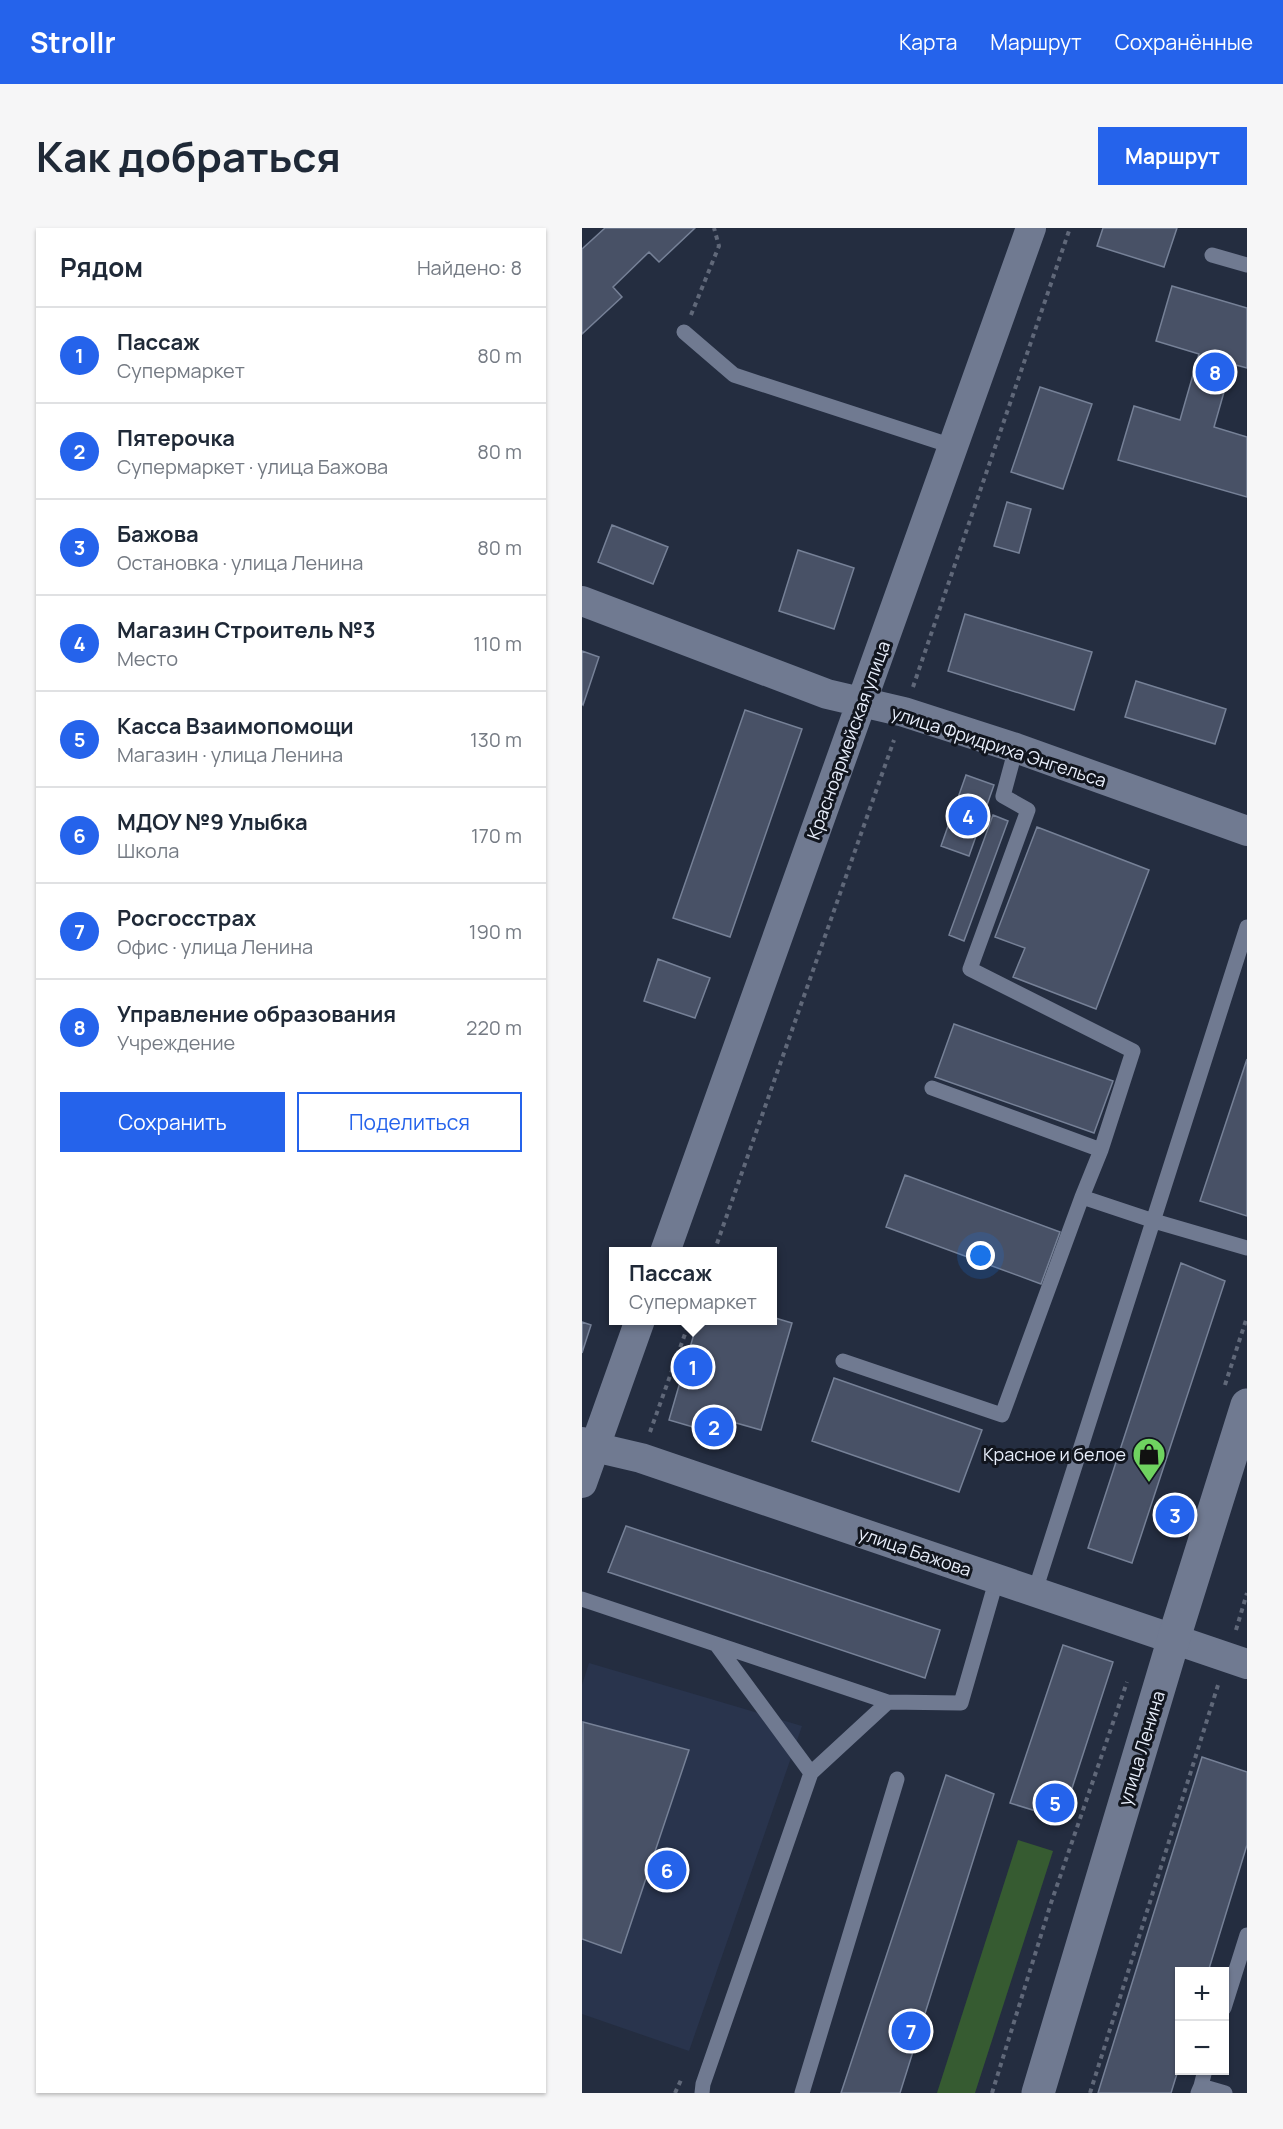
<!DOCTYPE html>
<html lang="ru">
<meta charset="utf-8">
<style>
body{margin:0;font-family:Manrope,sans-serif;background:#f6f6f7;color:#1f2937}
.controls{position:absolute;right:18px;bottom:18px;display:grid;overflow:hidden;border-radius:0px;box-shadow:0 2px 4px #0004}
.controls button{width:54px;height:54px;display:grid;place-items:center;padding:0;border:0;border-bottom:2px solid #e0e1e3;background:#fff;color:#1f2937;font:30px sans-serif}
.you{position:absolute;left:399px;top:1028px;width:21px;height:21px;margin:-15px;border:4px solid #fff;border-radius:50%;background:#1a73e8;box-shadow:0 0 0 9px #1a73e833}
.badge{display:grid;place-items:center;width:39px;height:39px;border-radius:50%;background:#2563eb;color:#fff;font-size:20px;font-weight:700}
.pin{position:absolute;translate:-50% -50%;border:3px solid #fff;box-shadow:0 2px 6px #0006}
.popup{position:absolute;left:27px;top:1019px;width:168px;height:78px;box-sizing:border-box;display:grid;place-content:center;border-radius:0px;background:#fff;filter:drop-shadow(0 2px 4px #0005);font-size:20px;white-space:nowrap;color:#747a83}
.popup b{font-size:22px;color:#1f2937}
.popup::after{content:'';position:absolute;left:50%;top:100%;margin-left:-12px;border:12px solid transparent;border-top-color:#fff}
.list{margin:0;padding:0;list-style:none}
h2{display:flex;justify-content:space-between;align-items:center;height:78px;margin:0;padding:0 24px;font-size:26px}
h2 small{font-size:20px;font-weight:400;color:#747a83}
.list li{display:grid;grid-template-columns:39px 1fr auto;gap:18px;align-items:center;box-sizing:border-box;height:96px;padding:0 24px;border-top:2px solid #e0e1e3}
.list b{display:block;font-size:22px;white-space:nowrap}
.list p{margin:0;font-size:20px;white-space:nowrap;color:#747a83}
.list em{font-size:20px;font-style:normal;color:#747a83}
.actions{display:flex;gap:12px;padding:18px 24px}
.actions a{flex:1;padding:14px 0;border:2px solid #2563eb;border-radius:0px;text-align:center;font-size:21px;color:#2563eb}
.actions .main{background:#2563eb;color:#fff}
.map{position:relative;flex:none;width:665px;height:1865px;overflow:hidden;border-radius:0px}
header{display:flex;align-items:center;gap:36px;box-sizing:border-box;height:84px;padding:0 30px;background:#2563eb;color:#fff}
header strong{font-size:28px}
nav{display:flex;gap:33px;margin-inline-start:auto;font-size:21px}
.intro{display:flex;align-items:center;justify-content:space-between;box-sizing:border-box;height:144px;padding:0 36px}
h1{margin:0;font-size:42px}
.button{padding:15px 27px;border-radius:0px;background:#2563eb;color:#fff;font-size:21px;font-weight:700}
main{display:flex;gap:36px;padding:0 36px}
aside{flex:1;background:#fff;border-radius:0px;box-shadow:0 2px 4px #0004}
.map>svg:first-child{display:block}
</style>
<header>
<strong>Strollr</strong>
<nav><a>Карта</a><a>Маршрут</a><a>Сохранённые</a></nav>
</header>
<div class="intro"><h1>Как добраться</h1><a class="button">Маршрут</a></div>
<main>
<aside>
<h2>Рядом<small>Найдено: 8</small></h2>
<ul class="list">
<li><span class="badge">1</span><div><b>Пассаж</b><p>Супермаркет</p></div><em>80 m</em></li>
<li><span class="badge">2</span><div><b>Пятерочка</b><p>Супермаркет · улица Бажова</p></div><em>80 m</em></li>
<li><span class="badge">3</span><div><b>Бажова</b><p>Остановка · улица Ленина</p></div><em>80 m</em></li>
<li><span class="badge">4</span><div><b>Магазин Строитель №3</b><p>Место</p></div><em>110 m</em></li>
<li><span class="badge">5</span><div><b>Касса Взаимопомощи</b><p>Магазин · улица Ленина</p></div><em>130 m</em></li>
<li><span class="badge">6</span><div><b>МДОУ №9 Улыбка</b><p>Школа</p></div><em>170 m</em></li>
<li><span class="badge">7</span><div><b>Росгосстрах</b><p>Офис · улица Ленина</p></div><em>190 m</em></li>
<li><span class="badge">8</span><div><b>Управление образования</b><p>Учреждение</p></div><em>220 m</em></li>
</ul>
<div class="actions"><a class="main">Сохранить</a><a>Поделиться</a></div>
</aside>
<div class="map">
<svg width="665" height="1865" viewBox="0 0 665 1865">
<rect width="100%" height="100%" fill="#242d40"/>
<path fill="#29344d" d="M7,1435L220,1498L107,1823L0,1786V1457Z"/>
<path fill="#365b31" d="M436,1612L471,1623L393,1865H355Z"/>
<path fill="#485166" stroke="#768197" stroke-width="1.5" d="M23,0H113L77,34L67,24L31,59L40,69L0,106V21Z
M521,0H595L582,39L515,18Z
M590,58L665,80V140L650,136L632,199L665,209V269L536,232L552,178L598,192L617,126L574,113Z
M458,159L510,176L481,261L429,244Z
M425,274L449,281L437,325L412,318Z
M30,297L86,319L71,356L16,334Z
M216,322L272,340L252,401L197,383Z
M383,386L510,424L492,482L366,443Z
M0,423L17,429L1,477L0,476Z
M554,453L644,481L633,516L543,489Z
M163,482L220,501L148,709L91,690Z
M384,547L412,557L387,628L359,618Z
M411,587L426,593L382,713L367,707Z
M455,599L567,642L514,781L431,749L443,720L413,709Z
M76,731L128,750L113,790L62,773Z
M372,796L531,853L512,905L353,849Z
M665,831V988L618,973Z
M323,947L478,1004L459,1056L304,999Z
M599,1035L643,1053L550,1335L506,1320Z
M190,1089L210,1095L179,1202L147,1193L142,1208L87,1192L116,1092H190Z
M0,1094L9,1097L0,1125Z
M252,1150L400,1202L377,1264L230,1213Z
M44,1298L358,1402L343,1450L26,1344Z
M481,1417L531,1434L480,1591L428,1575Z
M1,1494L107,1522L39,1725L0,1711Z
M620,1529L665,1544V1617L626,1744H598V1836L589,1865H516Z
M364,1547L412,1566L318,1865H259Z"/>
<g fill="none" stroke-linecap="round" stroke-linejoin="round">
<path stroke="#606879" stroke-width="4" stroke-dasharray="4.5 4.5" stroke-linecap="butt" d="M109,87L137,18L132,0
M331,459L488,0
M132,1024L312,512
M643,1157L665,1089
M68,1204L108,1092
M654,1402L665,1365
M93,1865L99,1852
M410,1865L469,1675L545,1454
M508,1865L637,1454"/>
<path stroke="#707a91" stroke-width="15" d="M630,27L665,37
M102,104L152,147L370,218
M434,520L421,568L446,582L388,741L551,823L519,922L500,969
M350,860L519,922
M261,1133L420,1187L500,969L572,993L665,1020
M453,1363L665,699
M0,1371L306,1474L379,1475L415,1350
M229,1545L306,1474
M642,1780L665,1707
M619,1858L623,1842
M120,1865L121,1856L229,1545L134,1416
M220,1865L315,1551
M616,1865L619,1858L643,1865"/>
<path stroke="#707a91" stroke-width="30" d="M0,373L245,466L322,484L434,520L665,603
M83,1024L449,0
M0,1214L12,1219L59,1230L665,1436
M0,1255L58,1092"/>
<path stroke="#707a91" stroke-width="33" d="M456,1865L592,1410L665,1177"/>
</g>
<defs>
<symbol id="shop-pin" viewBox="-11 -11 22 30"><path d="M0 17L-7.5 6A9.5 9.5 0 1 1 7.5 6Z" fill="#6fd360" stroke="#11151e"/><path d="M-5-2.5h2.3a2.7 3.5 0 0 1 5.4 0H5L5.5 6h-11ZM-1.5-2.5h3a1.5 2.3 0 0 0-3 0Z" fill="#111"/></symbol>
</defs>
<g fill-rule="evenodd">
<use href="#shop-pin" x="548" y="1207" width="38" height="52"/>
</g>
<g text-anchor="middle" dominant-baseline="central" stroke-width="6" stroke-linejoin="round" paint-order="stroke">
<g font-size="18" fill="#e9effc" stroke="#11151e">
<text transform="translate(266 512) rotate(-70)">Красноармейская улица</text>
<text transform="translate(417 518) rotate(18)">улица Фридриха Энгельса</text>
<text transform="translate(333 1323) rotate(19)">улица Бажова</text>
<text transform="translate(559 1520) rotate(-73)">улица Ленина</text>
</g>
<g font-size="18" fill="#e9effc" stroke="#11151e" text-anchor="end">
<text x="544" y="1226">Красное и белое</text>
</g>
</g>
</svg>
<div class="controls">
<button>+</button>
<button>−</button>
</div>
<div class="you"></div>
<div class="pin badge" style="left:111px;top:1139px">1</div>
<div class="popup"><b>Пассаж</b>Супермаркет</div>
<div class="pin badge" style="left:132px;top:1199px">2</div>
<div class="pin badge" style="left:593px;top:1287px">3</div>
<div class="pin badge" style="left:386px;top:588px">4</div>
<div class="pin badge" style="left:473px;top:1575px">5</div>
<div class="pin badge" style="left:85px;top:1642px">6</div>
<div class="pin badge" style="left:329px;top:1803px">7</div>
<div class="pin badge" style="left:633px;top:144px">8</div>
</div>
</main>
